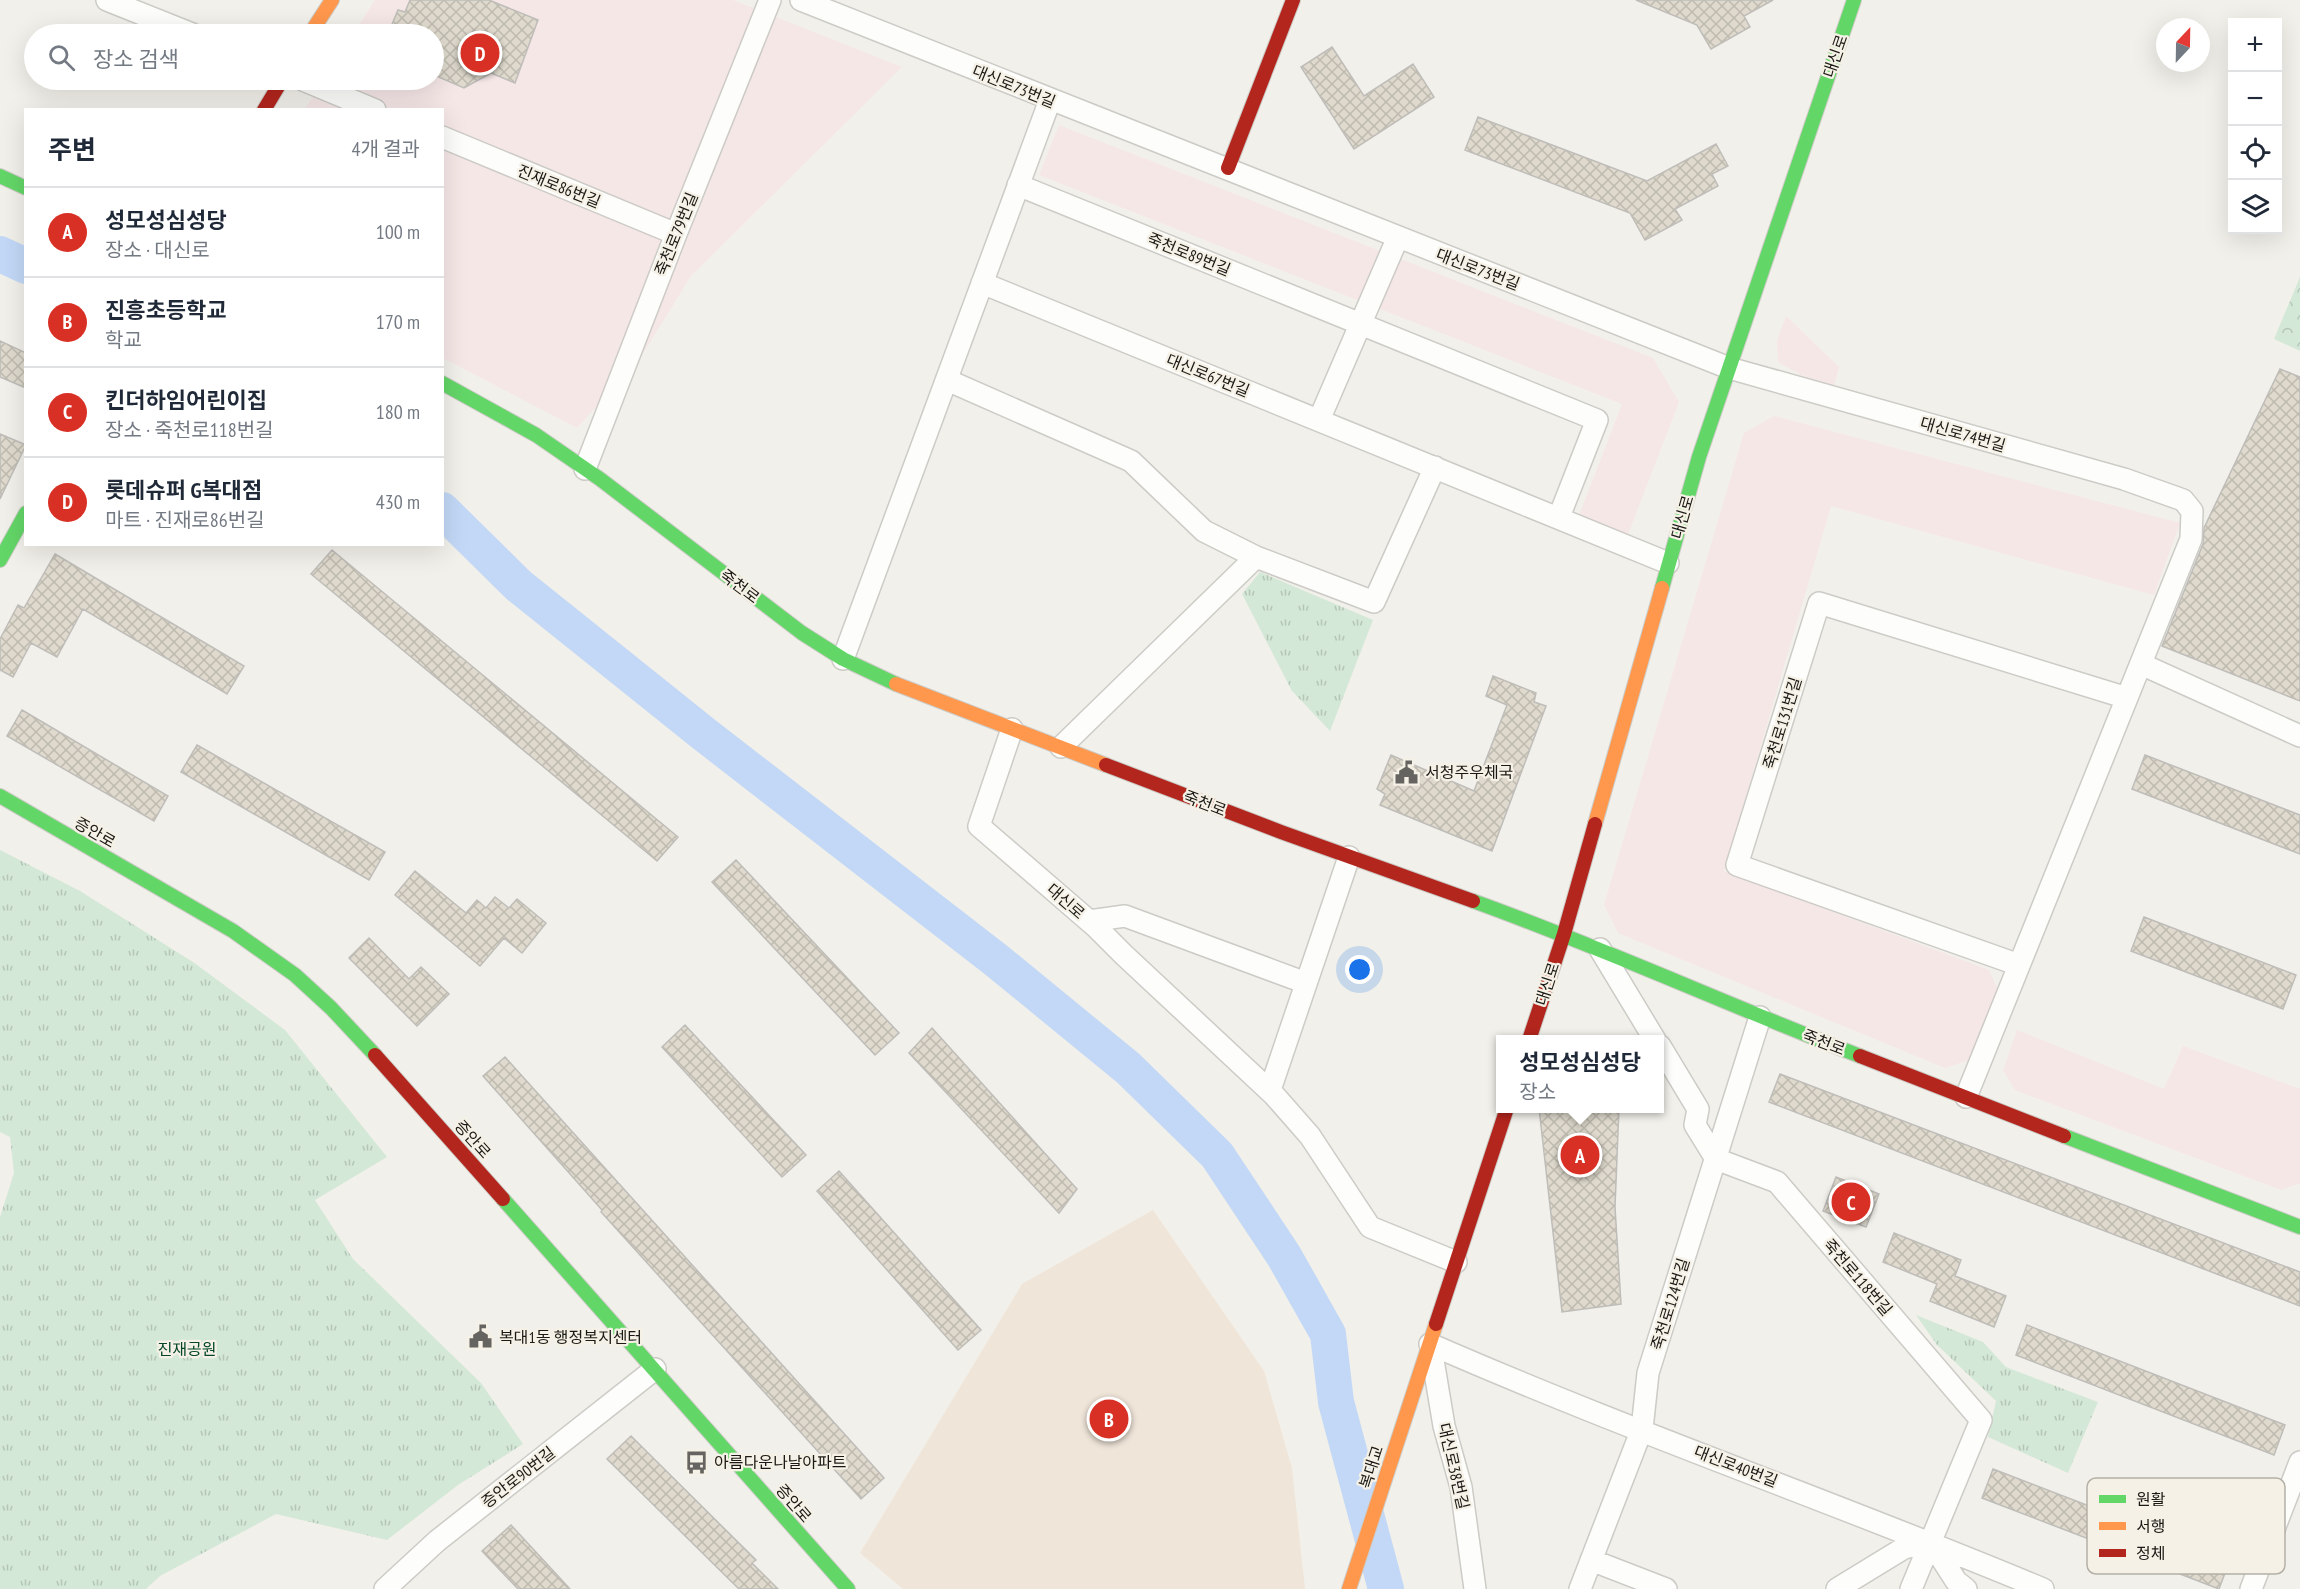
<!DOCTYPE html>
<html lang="ko">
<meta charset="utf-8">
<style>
body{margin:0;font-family:"PT Sans Narrow","Noto Sans KR",sans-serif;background:#f2f2f3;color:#1f2937}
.controls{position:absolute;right:18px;top:18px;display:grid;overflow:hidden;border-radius:0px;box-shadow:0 6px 24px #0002}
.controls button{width:54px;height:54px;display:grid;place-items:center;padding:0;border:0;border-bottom:2px solid #e0e1e3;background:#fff;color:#1f2937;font:30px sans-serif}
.compass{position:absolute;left:2156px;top:18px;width:54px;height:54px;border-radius:50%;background:#fff;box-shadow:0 6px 24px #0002;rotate:22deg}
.you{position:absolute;left:1360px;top:970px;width:21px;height:21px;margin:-15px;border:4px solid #fff;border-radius:50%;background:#1a73e8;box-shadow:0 0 0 9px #1a73e833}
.badge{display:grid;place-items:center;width:39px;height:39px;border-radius:50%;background:#d93025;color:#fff;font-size:20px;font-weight:700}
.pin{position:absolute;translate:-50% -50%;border:3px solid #fff;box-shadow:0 2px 6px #0006}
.popup{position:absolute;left:1496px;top:1035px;width:168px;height:78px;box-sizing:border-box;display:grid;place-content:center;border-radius:0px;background:#fff;filter:drop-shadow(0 2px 4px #0005);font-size:20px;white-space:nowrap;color:#747a83}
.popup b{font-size:22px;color:#1f2937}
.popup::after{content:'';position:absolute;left:50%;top:100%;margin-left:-12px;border:12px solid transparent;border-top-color:#fff}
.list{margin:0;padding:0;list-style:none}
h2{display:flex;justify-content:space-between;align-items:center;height:78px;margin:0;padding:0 24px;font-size:26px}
h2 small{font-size:20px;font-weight:400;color:#747a83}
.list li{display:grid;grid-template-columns:39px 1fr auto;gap:18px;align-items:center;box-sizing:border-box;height:90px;padding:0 24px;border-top:2px solid #e0e1e3}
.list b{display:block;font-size:22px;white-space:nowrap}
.list p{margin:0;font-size:20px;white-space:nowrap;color:#747a83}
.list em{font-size:20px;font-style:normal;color:#747a83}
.icon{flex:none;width:33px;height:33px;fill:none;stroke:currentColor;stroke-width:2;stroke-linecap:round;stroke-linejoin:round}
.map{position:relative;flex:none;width:2300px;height:1589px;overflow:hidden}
.search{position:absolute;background:#fff;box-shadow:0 6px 24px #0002;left:24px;top:24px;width:420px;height:66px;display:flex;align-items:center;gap:15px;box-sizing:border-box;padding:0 21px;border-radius:33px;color:#747a83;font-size:22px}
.panel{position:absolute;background:#fff;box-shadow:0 6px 24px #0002;left:24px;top:108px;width:420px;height:438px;border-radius:0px}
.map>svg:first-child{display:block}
</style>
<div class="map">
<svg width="2300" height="1589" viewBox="0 0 2300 1589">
<defs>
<pattern id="forest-crowns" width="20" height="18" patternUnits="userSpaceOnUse" patternTransform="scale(1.5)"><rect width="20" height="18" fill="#d4e8d7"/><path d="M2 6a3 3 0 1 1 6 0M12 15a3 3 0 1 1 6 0" fill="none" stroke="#b5c6b8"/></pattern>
<pattern id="park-tufts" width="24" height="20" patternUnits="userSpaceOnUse" patternTransform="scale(1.5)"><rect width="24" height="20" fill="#d4e8d7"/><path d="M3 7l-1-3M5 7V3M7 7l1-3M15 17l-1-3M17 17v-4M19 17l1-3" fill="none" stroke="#b5c6b8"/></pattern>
<pattern id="building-cross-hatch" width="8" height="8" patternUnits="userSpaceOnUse" patternTransform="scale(1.5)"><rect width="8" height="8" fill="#dfdacd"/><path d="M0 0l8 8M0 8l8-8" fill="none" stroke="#bfbaaf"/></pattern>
</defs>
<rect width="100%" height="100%" fill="#f2f0ea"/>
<path fill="#f6e7e7" d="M375,0H733L902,67L691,276L641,357L577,428L443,358L442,110H304L324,80H434V34H353Z
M1059,125L1653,358L1679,402L1627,537L1578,518L1622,404L1039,175Z
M1786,316L1839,367L1834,386L1801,375L1778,362L1777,341Z
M1774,416L2180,523L2154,595L1831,506L1724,871L1989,970L1998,990L1972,1059L1945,1068L1618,933L1604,905L1744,433Z
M2017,1030L2164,1089L2183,1046L2300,1089V1183L2281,1190L2015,1090L2003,1070Z"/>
<path fill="#f0e5d9" d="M1153,1210L1264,1371L1292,1468L1305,1589H903L860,1553L1022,1284Z"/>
<path fill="url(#forest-crowns)" d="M2300,277V351L2274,339Z"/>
<path fill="url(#park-tufts)" d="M1260,572L1373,620L1330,731L1292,691L1242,594Z
M0,850L80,891L193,962L285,1030L387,1157L315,1200L353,1259L481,1383L523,1444L458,1485L387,1540L276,1514L160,1576L146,1589H0V1217L14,1173L10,1137L0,1132Z
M1916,1315L1983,1342L2006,1367L2098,1402L2068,1473L1988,1437L1996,1401L1937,1345Z"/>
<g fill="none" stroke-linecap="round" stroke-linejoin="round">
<path stroke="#c2d8f6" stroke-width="36" d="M0,254L26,266
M442,510L518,585L704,734L996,960L1128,1068L1217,1155L1284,1256L1328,1334L1336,1402L1386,1589"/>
</g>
<path fill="url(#building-cross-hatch)" stroke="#bfbdb9" stroke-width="1.5" d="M410,0H489L538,20L515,83L491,73L464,88L434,75V34H388L398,10L405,12Z
M1636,0H1773L1744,16L1750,27L1711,49L1697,25Z
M1332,47L1364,96L1413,64L1434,97L1354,149L1301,67Z
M1478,117L1647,181L1716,144L1728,166L1712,174L1718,186L1675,209L1682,220L1645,240L1630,213L1465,150Z
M0,341L26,353V388L0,377Z
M2280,369L2300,377V701L2162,646L2203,544L2204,528Z
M0,434L26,445L0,499Z
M332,550L678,837L657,861L311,574Z
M55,554L244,666L227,694L83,609L57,657L31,643L13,677L0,670V639L18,605L24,608Z
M1493,676L1536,693L1534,702L1546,706L1492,851L1380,805L1385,794L1377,789L1391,755L1474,791L1507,705L1486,696Z
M22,710L168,796L154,821L7,736Z
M197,745L385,852L369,880L181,772Z
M2145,755L2300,815V854L2132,789Z
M736,860L899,1033L875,1055L712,882Z
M415,871L466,913L477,900L486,908L495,897L509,908L517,899L546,923L522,953L504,938L480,966L395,895Z
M2144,917L2296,975L2283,1009L2131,951Z
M369,938L409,979L421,967L449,994L417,1026L349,958Z
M685,1025L806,1155L782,1177L662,1047Z
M932,1028L1077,1189L1059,1213L909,1053Z
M505,1057L884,1478L861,1499L601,1212L602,1210L483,1076Z
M1780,1074L2300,1272V1306L1769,1102Z
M1539,1108H1619L1615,1207L1621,1304L1562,1312Z
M839,1171L981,1330L958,1350L817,1191Z
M1836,1177L1879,1194L1866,1227L1823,1211Z
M1894,1233L1961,1260L1955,1276L2006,1296L1994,1327L1930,1301L1937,1284L1883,1262Z
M2027,1325L2285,1425L2274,1455L2016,1355Z
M631,1436L756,1560L752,1563L778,1589H739L607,1459Z
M1993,1469L2230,1560L2219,1589L1982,1498Z
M511,1525L570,1589H518L482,1551Z"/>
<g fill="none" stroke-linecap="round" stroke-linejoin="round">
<defs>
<path id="street" d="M107,0L192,34
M801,0L1729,368L2124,479L2183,500L2192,511L2191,539L1966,1097
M303,80L375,110
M442,137L676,234
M1018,185L1597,420L1559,517
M982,283L1668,563
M947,380L1131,461L1204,531L1256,557L1374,602L1435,467
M1319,420L1398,237
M585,469L676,234L770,0
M843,659L1050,100
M2141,664L2300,736
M1012,729L979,826L1096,927L1124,955L1274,1095L1310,1136L1370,1227L1456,1262
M1061,747L1256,557
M1089,921L1125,916L1306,983
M1600,949L1655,1040
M2019,965L1737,865L1819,603L2127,698
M1660,1046L1698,1109L1695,1125L1716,1159L1777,1182L1981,1420L1911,1589
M1270,1090L1349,857
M1430,1344C1631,1432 1840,1504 2043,1589
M1431,1348L1444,1426L1461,1487L1475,1589
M1591,1560L1666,1589
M385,1589L437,1541L655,1369
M1580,1589L1642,1429L1648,1373L1760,1017
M1837,1589L1904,1548L1931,1542L1956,1581L1966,1589
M2251,1589L2300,1462"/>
<path id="fast" d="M0,176L26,188
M442,383L536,435L600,479L802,633L843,659L896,684
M0,560L26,513
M1662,588L1699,457L1854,0
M0,796L233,931L295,975L331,1008L375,1055
M1473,901C1604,948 1730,1006 1860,1056
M2064,1136L2300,1227
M503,1199L848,1589"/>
<path id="slow" d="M310,34L332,0
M896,684L1106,765
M1595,824L1662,588
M1349,1589L1436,1324"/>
<path id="jam" d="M264,110L282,80
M1228,168L1293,0
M1106,765L1281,832L1473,901
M1529,1040L1564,934L1595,824
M375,1055L503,1199
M1860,1056L2064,1136
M1436,1324L1507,1108"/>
</defs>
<use href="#street" stroke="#cccbc6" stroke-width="24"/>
<use href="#fast" stroke="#cccbc6" stroke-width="16"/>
<use href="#slow" stroke="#cccbc6" stroke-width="16"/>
<use href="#jam" stroke="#cccbc6" stroke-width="16"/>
<use href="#street" stroke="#fdfdfc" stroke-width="21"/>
<use href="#fast" stroke="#63d668" stroke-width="14"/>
<use href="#slow" stroke="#ff974d" stroke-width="14"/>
<use href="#jam" stroke="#b3261e" stroke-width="14"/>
</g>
<defs>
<symbol id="civic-bare" viewBox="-9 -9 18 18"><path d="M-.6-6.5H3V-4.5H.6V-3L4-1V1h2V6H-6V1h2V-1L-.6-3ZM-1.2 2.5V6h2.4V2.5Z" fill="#666460" stroke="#f5f1e6" stroke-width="2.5" paint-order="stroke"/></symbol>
<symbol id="bus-bare" viewBox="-9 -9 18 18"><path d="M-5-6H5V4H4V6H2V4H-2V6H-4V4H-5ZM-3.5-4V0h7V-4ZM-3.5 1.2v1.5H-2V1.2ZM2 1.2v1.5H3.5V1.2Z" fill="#666460" stroke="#f5f1e6" stroke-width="2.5" paint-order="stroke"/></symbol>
</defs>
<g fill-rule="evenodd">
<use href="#civic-bare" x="1390" y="756" width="33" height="33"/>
<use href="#civic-bare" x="464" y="1320" width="33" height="33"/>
<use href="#bus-bare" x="680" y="1446" width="33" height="33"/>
</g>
<g text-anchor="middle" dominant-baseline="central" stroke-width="4.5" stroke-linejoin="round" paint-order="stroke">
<g font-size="16" fill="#1b1915" stroke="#f5f1e6">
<text transform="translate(1835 56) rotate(-71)">대신로</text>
<text transform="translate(1014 86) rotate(22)">대신로73번길</text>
<text transform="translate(559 186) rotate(22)">진재로86번길</text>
<text transform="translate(676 234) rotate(-68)">죽천로79번길</text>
<text transform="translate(1189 254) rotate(22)">죽천로89번길</text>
<text transform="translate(1478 269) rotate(21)">대신로73번길</text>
<text transform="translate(1208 375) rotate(22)">대신로67번길</text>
<text transform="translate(1963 434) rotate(16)">대신로74번길</text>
<text transform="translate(1682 517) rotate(-74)">대신로</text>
<text transform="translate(740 586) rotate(37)">죽천로</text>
<text transform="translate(1782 723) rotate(-73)">죽천로131번길</text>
<text transform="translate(1205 803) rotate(21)">죽천로</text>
<text transform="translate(95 832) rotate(30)">증안로</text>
<text transform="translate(1066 901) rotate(41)">대신로</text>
<text transform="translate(1547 984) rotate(-72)">대신로</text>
<text transform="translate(1824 1042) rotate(21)">죽천로</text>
<text transform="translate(473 1139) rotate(48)">증안로</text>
<text transform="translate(1858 1277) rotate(49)">죽천로118번길</text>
<text transform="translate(1670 1304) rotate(-73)">죽천로124번길</text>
<text transform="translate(1454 1466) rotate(77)">대신로38번길</text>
<text transform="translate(1736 1466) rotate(21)">대신로40번길</text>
<text transform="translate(1371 1467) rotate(-72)">복대교</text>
<text transform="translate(518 1477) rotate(-38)">증안로90번길</text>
<text transform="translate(794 1503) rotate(49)">증안로</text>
</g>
<g font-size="16" fill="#1b1915" stroke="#f5f1e6" text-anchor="start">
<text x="1425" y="772">서청주우체국</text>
<text x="499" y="1337">복대1동 행정복지센터</text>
<text x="714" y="1462">아름다운나날아파트</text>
</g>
<g font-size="16" fill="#034728" stroke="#f5f1e6">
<text x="187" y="1349">진재공원</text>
</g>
</g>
<rect x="2087" y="1478" width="198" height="96" rx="9" fill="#f5f1e6" stroke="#b4b0a7" stroke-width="1.5"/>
<rect x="2099" y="1495" width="27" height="8" fill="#63d668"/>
<rect x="2099" y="1522" width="27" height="8" fill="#ff974d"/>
<rect x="2099" y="1549" width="27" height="8" fill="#b3261e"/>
<g font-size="16" fill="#1b1915">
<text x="2136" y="1505">원활</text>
<text x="2136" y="1532">서행</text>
<text x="2136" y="1559">정체</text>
</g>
</svg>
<div class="controls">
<button>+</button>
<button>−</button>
<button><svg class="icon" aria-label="locate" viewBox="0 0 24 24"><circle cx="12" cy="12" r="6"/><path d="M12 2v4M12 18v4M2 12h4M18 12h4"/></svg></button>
<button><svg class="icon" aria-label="layers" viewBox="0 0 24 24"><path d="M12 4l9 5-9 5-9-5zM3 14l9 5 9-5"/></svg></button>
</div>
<svg class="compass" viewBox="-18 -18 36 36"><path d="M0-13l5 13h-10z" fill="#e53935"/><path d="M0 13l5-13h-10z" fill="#747a83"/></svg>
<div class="you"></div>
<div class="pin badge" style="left:1580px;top:1155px">A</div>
<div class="popup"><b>성모성심성당</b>장소</div>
<div class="pin badge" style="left:1109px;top:1419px">B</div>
<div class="pin badge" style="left:1851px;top:1202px">C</div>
<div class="pin badge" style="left:480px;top:53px">D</div>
<div class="search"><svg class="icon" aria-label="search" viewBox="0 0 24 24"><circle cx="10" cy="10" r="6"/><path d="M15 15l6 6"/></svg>장소 검색</div>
<section class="panel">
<h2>주변<small>4개 결과</small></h2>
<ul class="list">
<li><span class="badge">A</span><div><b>성모성심성당</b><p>장소 · 대신로</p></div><em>100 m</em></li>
<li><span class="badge">B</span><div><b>진흥초등학교</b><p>학교</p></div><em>170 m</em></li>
<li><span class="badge">C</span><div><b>킨더하임어린이집</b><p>장소 · 죽천로118번길</p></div><em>180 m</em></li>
<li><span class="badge">D</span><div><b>롯데슈퍼 G복대점</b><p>마트 · 진재로86번길</p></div><em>430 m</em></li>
</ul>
</section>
</div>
